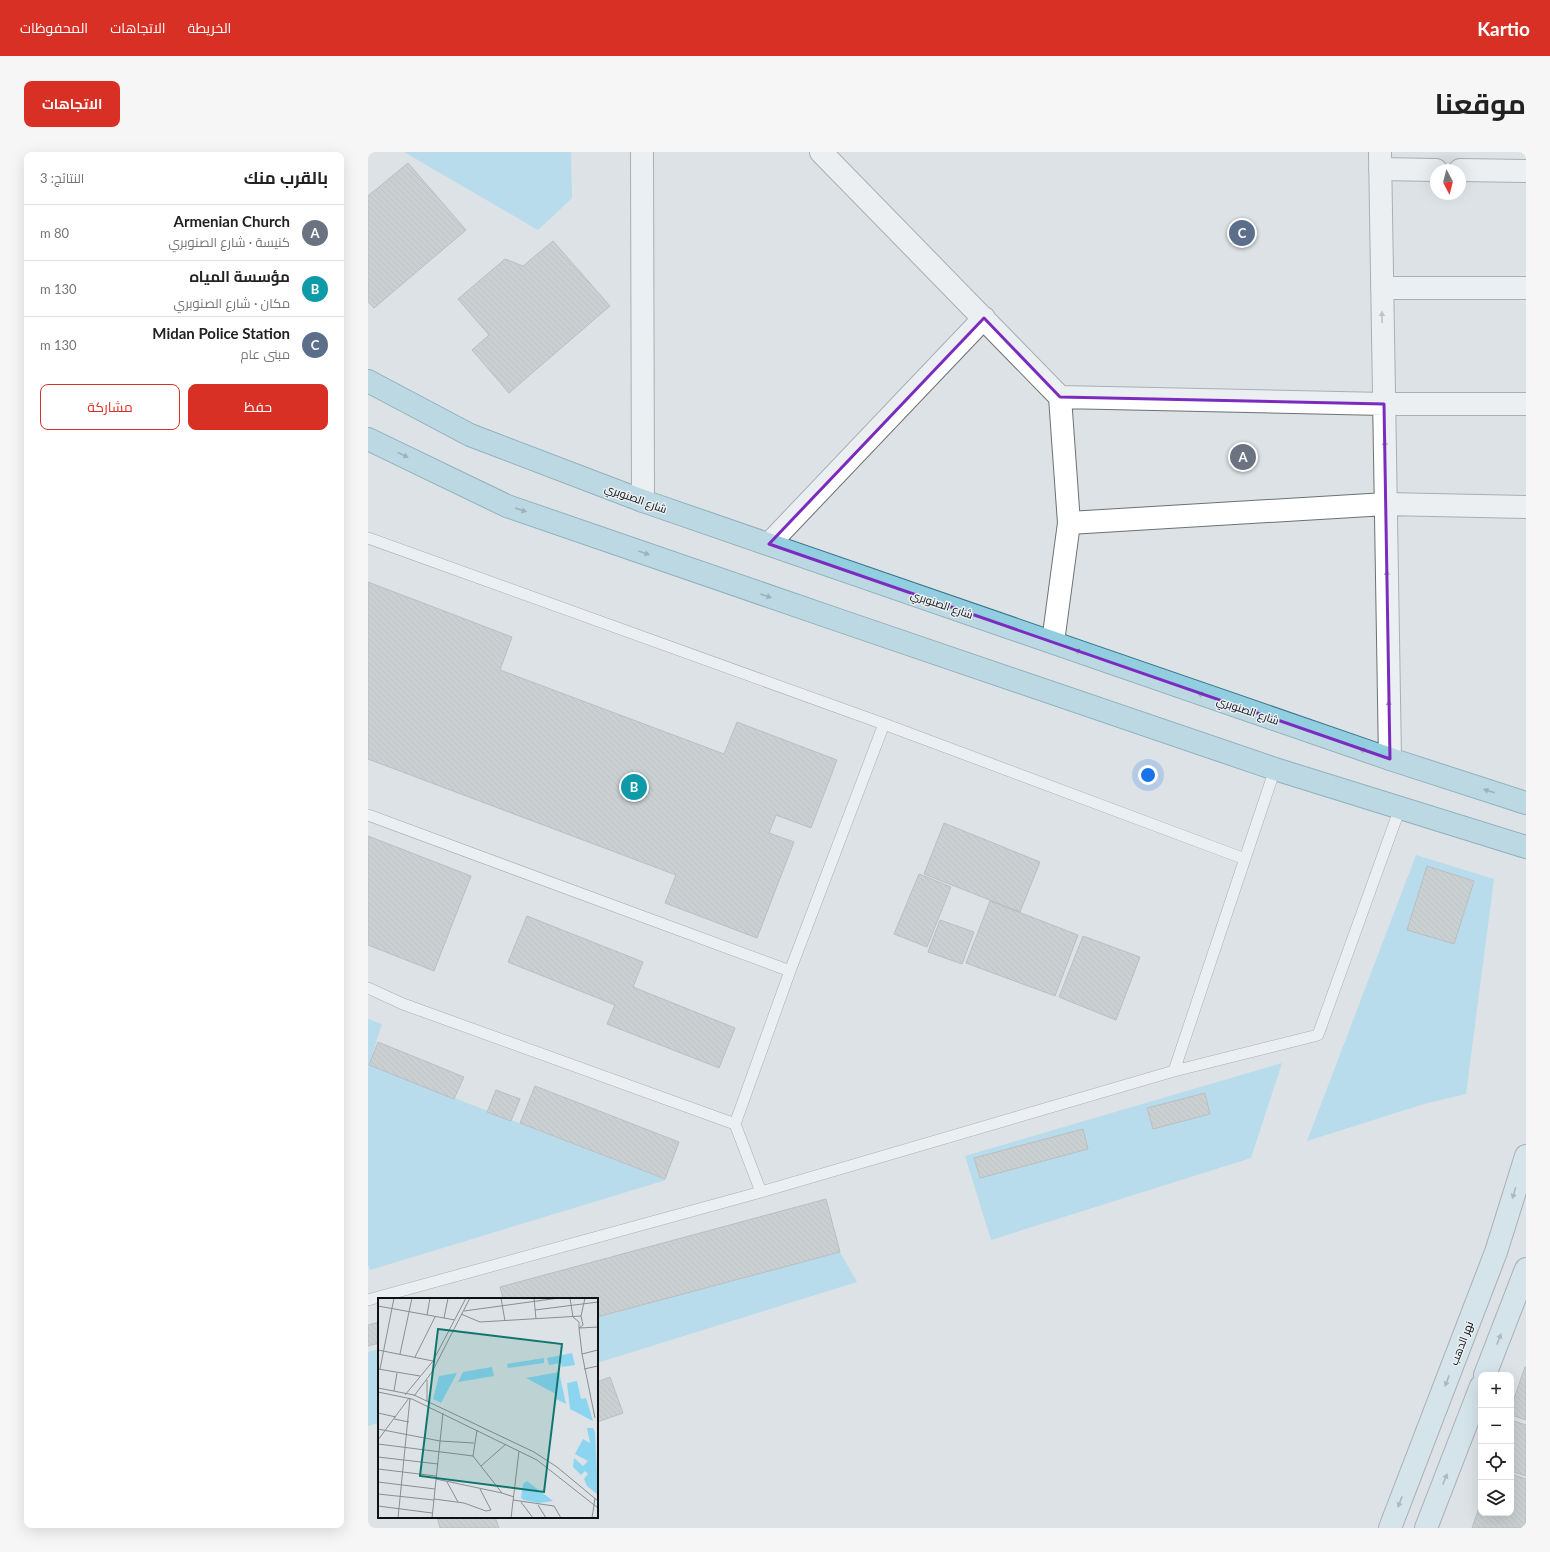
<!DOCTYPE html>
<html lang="ar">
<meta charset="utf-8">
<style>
body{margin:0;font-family:Lato,Cairo,sans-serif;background:#f6f6f6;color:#222;direction:rtl}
.controls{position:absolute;right:12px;bottom:12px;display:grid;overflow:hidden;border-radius:8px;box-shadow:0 4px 16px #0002}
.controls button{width:36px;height:36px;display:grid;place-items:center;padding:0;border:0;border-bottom:1px solid #e0e0e0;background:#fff;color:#222;font:20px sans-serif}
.compass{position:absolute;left:1062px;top:12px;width:36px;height:36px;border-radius:50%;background:#fff;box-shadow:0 4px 16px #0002;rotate:173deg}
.you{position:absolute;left:780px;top:623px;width:14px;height:14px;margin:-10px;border:3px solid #fff;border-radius:50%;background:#1a73e8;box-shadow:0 0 0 6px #1a73e833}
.badge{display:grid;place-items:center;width:26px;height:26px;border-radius:50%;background:#d93025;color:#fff;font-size:13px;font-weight:700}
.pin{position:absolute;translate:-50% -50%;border:2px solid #fff;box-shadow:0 1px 4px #0006}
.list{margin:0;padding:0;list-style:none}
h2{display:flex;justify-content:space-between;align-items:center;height:52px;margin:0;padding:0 16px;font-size:17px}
h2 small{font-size:13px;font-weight:400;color:#767676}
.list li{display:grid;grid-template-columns:26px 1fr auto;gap:12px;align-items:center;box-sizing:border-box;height:56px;padding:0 16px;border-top:1px solid #e0e0e0}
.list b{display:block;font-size:15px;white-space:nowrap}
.list p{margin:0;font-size:13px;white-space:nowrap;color:#767676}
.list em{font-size:13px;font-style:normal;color:#767676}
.actions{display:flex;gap:8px;padding:12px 16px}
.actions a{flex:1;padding:9px 0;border:1px solid #d93025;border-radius:8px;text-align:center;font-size:14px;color:#d93025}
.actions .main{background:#d93025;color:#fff}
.icon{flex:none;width:22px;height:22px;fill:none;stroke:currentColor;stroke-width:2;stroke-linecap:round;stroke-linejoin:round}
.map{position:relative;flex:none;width:1158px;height:1376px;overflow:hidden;direction:ltr;border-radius:8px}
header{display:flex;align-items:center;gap:24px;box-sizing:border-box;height:56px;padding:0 20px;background:#d93025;color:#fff}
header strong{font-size:19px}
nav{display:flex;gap:22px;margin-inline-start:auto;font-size:14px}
.intro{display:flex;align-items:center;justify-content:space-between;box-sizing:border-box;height:96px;padding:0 24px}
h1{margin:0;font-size:28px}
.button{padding:10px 18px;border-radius:8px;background:#d93025;color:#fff;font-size:14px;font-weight:700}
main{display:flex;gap:24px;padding:0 24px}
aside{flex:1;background:#fff;border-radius:8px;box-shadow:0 4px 16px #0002}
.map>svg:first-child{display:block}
</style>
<header>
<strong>Kartio</strong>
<nav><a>الخريطة</a><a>الاتجاهات</a><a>المحفوظات</a></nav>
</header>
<div class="intro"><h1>موقعنا</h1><a class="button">الاتجاهات</a></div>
<main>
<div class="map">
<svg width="1158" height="1376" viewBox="0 0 1158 1376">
<defs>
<pattern id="building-back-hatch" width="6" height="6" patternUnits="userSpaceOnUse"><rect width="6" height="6" fill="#b3b9bb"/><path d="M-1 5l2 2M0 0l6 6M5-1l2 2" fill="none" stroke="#999ea0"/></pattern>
</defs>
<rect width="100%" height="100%" fill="#dce2e5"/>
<path fill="#8cd5f1" d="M36,0H203L204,46L170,78Z
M1048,703L1126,727L1098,942L1056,952L939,989Z
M0,867L14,872L1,913L298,1028L2,1118L0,1113Z
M914,911L883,1006L623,1088L597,1004Z
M472,1100L489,1130L229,1211V1165Z
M11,1197V1271L0,1274V1200Z"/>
<path fill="url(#building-back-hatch)" stroke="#8e9395" d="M40,11L98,78L6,156L0,150V44Z
M185,89L242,154L141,241L104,198L121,183L90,147L137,107L155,114Z
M0,430L144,485L132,518L356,602L369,570L469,608L443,676L408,663L401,681L426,690L389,786L297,751L308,723L0,607Z
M576,671L672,710L652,760L556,722Z
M0,684L103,724L66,819L0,793Z
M1059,714L1106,729L1086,792L1039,778Z
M551,722L583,735L559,795L526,782Z
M622,749L710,783L687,844L598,811Z
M159,764L275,810L265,835L367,876L351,916L239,872L247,853L140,810Z
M572,768L606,780L594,812L560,800Z
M715,784L772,805L748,868L691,845Z
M10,890L96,925L86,947L1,913Z
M167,934L311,990L297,1027L152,971Z
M128,938L152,947L143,969L119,960Z
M837,941L842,962L785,977L779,956Z
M715,977L720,997L612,1026L606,1006Z
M458,1047L472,1100L229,1165V1147H135L132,1135Z
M11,1170V1191L0,1194V1173Z
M1157,1215H1158V1268L1143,1263V1255Z
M242,1225L255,1261L229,1270V1230Z
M1143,1268L1158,1273V1324L1143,1319Z
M1143,1322L1158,1327V1376H1104L1113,1350V1361H1143Z
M69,1365H127L131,1376H72Z"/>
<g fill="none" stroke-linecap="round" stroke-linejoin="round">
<defs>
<path id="lane" d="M0,386L516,572L877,707
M0,663L422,819
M0,836L35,852L367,972L393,1040
M806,919L950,883L1032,656
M367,972L422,819L516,572
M0,1148L393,1040L806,919L907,617"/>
<path id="street" d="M274,0L275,349
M453,0L692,245L701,371L685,490
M1012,0L1022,607
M1012,17L1068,18
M1092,18L1158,19
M1014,136H1158
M692,245L1016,252H1158
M701,371L1018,352L1158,355
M401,392L616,166"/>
<path id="secondary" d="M1117,1223L1158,1117
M1022,1376L1128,1100L1158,1004
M1058,1376L1113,1234"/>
<path id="primary" d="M0,229L102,283L275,349L1022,607L1158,651
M0,287L139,354L473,469L907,617L1158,695"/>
</defs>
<use href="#lane" stroke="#6c7173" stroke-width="12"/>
<use href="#street" stroke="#6c7173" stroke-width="24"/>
<use href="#secondary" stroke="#6c7173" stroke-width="24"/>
<use href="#primary" stroke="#35758b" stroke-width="24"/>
<use href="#lane" stroke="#fff" stroke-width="11"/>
<use href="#street" stroke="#fff" stroke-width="22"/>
<use href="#secondary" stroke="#c9e6f0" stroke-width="22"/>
<use href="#primary" stroke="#92cde0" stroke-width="22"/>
</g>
<defs><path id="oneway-solid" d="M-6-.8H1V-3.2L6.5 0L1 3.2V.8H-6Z"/></defs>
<g fill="#9f9fa0">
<use href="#oneway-solid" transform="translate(1014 165) rotate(-91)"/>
<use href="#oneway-solid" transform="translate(1017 294) rotate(-91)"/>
<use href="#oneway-solid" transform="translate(1019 424) rotate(-91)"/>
<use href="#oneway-solid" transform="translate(1021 554) rotate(-91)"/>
</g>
<g fill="#577883">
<use href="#oneway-solid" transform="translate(35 303) rotate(26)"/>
<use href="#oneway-solid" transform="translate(153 358) rotate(19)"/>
<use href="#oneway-solid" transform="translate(276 401) rotate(19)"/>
<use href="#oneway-solid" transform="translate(398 444) rotate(19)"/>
<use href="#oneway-solid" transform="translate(712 500) rotate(-161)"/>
<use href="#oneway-solid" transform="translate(835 543) rotate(-161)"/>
<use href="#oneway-solid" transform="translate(997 599) rotate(-161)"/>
<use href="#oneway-solid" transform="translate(1121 639) rotate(-162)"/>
</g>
<g fill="#75868c">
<use href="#oneway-solid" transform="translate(1146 1041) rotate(107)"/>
<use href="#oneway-solid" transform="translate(1131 1187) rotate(-69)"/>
<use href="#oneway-solid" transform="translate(1079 1229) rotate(111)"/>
<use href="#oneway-solid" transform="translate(1077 1327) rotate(-69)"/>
<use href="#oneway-solid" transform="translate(1032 1350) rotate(111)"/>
</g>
<path d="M0 0H1158V1376H0ZM616,166L692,245L1016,252L1022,607L401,392Z" fill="#dce2e5" fill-opacity=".55" fill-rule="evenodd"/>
<path fill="none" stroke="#7b2cbf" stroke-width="3" stroke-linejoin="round" d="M616,166L692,245L1016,252L1022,607L401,392Z"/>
<g text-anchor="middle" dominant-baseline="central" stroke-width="3" stroke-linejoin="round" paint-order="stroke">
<g font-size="11" fill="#0e1011" stroke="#e9eff2">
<text transform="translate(268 346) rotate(20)">شارع الصنوبري</text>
<text transform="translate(574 452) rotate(19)">شارع الصنوبري</text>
<text transform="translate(880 558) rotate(19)">شارع الصنوبري</text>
<text transform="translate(1093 1191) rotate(-69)">نهر الدهب</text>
</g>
</g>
<g transform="translate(10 1146)">
<rect width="220" height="220" fill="#dce2e5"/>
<path d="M194,55L197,67L184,69L183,65L171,67L169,60ZM166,60V65L130,70L129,66ZM114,69L116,78L80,84L85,74ZM181,74L188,106L176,100L178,96L148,80ZM79,75L63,105L55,101L61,78ZM199,83L203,101L208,100L215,123L192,111L189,85ZM209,130H215L217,134L220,197L209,188L206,181L210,176L207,173L203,177L195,169L196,160L205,168L210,163L197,156L205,141L212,145ZM149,183L175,203L161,205L146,202L143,200L145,186Z" fill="#8cd5f1"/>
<path fill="none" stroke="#8a8e90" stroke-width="1" d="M123,0L127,23M156,0L158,21M192,0L195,19L201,24V30L220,29M207,0L203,18L205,27L201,30L204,56L217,120M0,8L77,22M157,12L220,4M86,13L181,0M83,16L102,24L203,18M49,17L52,0M66,20L70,0M0,52L55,63M22,56L34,0M204,56L220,52M37,59L57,19M0,71L42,78M2,71L16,0M206,71L220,68M0,90L36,97L156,154L179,169L220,203M16,93L19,75M0,94L34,101L159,162L220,210M27,97L55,63L88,0M36,98L54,74L92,0M49,103V82M0,115L18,119M16,121L31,124M0,131L62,143L96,145M99,132L95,158L124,195L136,199M0,142L31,100M0,146L95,158M0,159L60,166M103,168L128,146M0,171L58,178M58,181L124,195M0,184L57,191M69,184L80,204M0,196L56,202M56,201L86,205L108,213L113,212L102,191M135,202L176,208L183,220M143,204L155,220M160,207L168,220M0,208L54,215M20,220L32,100M54,220L65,115M133,220L141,153M214,220L217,200"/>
<path fill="#0f766e" fill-opacity="0.15" stroke="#0f766e" stroke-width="2" d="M60,31L184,46L166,194L42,178Z"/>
<rect width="220" height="220" fill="none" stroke="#0e1011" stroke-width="2"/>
</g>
</svg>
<div class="controls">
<button>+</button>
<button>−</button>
<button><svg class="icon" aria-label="locate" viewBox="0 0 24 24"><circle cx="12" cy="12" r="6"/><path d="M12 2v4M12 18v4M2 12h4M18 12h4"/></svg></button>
<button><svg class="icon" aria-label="layers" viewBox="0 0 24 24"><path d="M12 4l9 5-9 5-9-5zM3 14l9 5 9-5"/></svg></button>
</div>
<svg class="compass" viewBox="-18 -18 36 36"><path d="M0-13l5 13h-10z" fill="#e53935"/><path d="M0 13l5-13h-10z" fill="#767676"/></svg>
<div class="you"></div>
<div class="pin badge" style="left:875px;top:305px;background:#6b7280">A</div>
<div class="pin badge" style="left:266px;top:635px;background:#0f9aa8">B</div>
<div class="pin badge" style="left:874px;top:81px;background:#5c6f8a">C</div>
</div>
<aside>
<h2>بالقرب منك<small>النتائج: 3</small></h2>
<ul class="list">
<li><span class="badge" style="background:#6b7280">A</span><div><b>Armenian Church</b><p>كنيسة · شارع الصنوبري</p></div><em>80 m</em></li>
<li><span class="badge" style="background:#0f9aa8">B</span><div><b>مؤسسة المياه</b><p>مكان · شارع الصنوبري</p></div><em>130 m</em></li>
<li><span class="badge" style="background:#5c6f8a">C</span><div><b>Midan Police Station</b><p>مبنى عام</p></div><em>130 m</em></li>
</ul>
<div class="actions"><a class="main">حفظ</a><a>مشاركة</a></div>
</aside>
</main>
